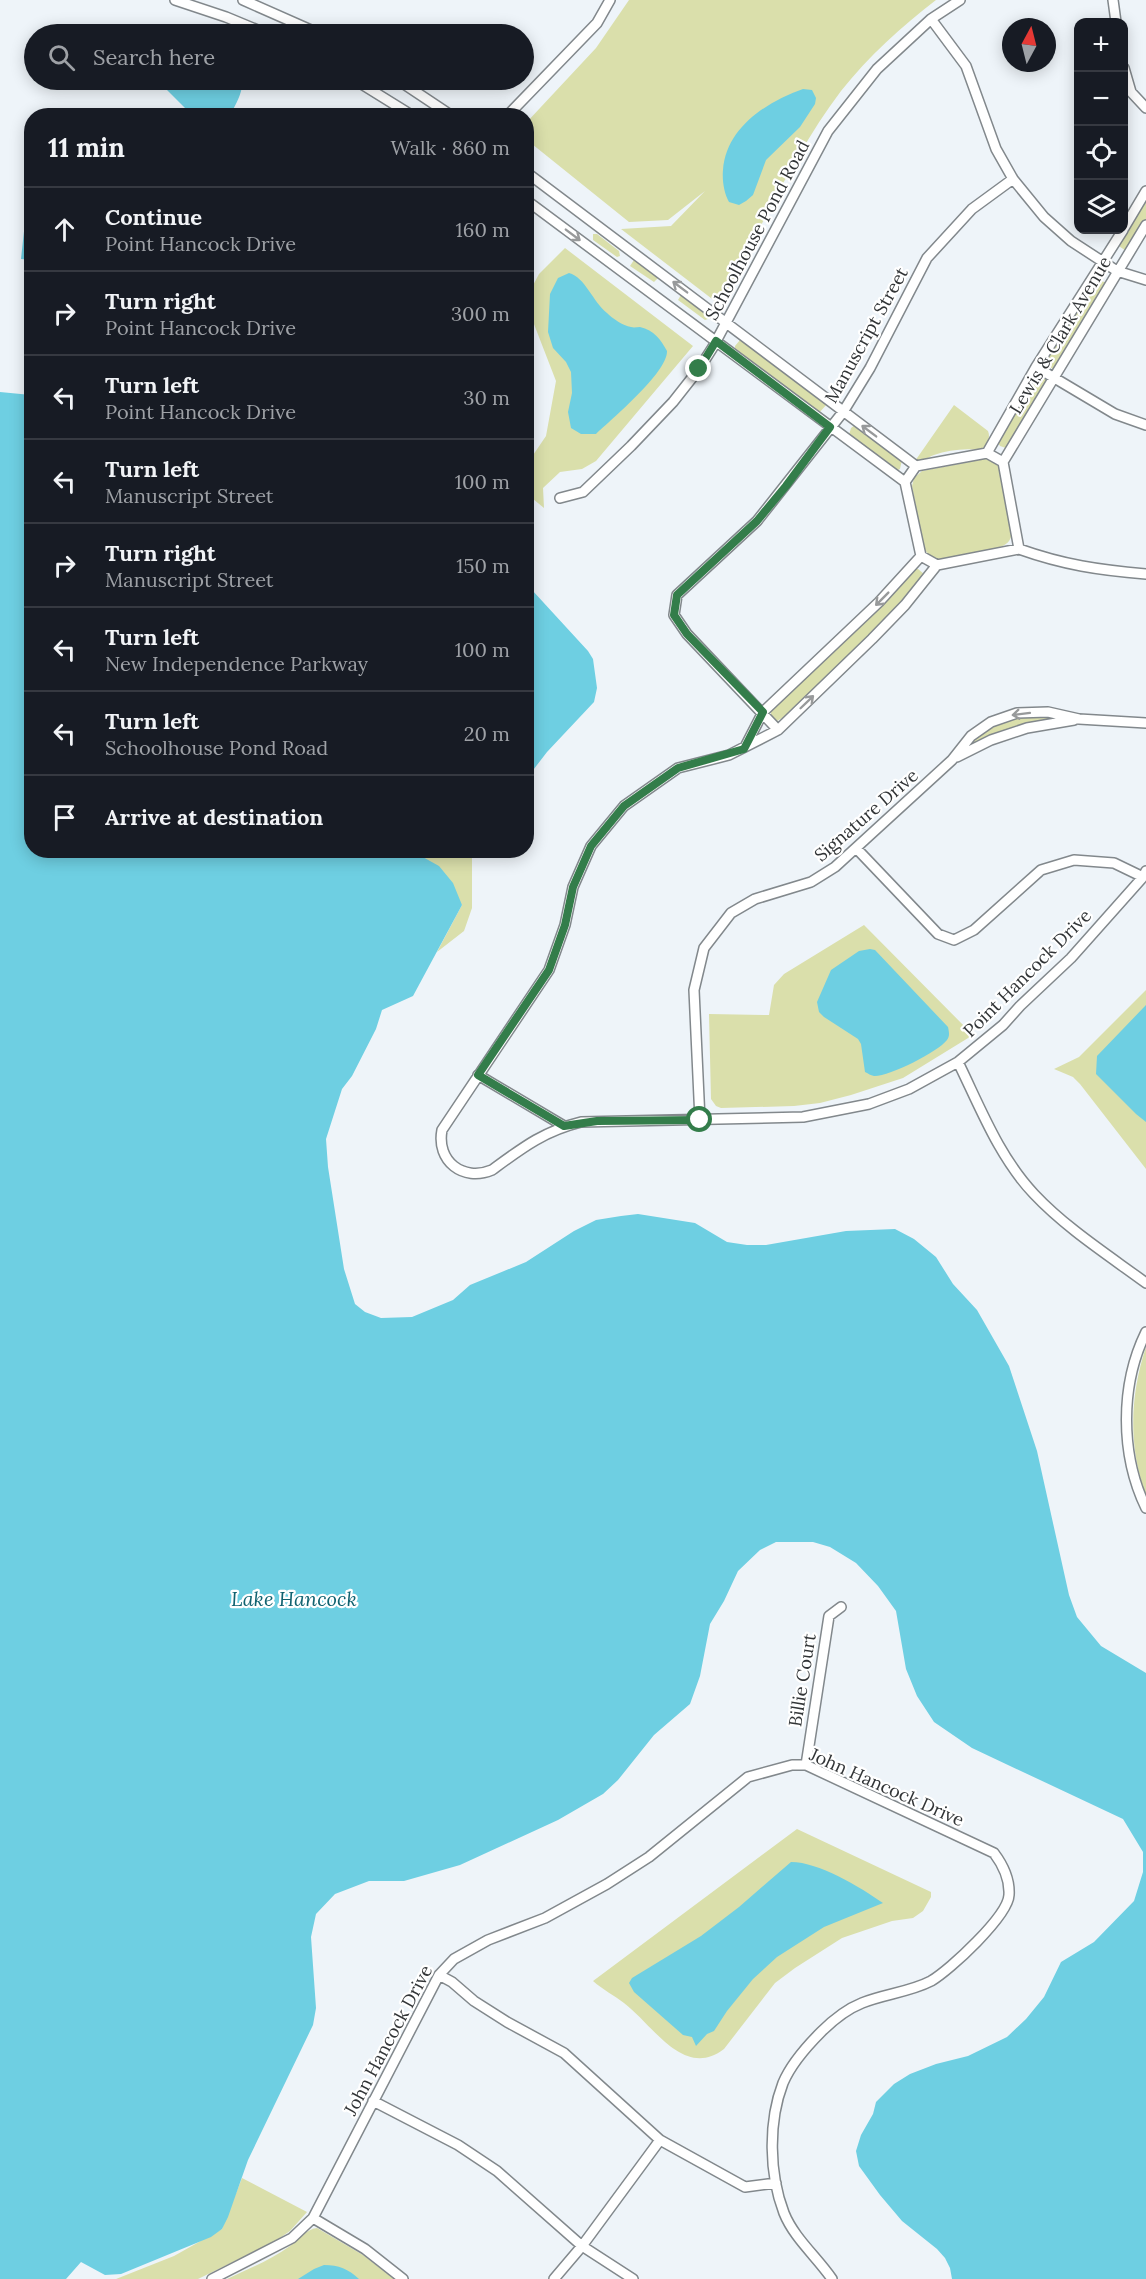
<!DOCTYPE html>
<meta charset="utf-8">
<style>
body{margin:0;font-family:Lora,serif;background:#242831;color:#f1f3f6}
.controls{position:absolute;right:18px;top:18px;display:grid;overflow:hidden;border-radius:12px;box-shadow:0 3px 15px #0003}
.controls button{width:54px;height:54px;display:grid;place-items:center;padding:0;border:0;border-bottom:2px solid #363941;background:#171b24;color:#f1f3f6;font:30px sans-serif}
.compass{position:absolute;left:1002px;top:18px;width:54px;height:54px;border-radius:50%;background:#171b24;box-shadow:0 3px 15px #0003;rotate:7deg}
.stop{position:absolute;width:18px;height:18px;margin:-14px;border:4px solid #337d4a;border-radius:50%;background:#fff}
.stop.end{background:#337d4a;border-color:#fff;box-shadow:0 2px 6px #0008}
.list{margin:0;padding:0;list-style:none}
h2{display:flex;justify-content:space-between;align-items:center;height:78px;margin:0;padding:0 24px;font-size:26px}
h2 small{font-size:20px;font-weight:400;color:#9ea1a6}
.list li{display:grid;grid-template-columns:39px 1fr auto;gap:18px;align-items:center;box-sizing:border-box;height:84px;padding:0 24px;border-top:2px solid #363941}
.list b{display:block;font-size:22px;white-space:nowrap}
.list p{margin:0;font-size:20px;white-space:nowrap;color:#9ea1a6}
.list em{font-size:20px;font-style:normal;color:#9ea1a6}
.icon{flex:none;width:33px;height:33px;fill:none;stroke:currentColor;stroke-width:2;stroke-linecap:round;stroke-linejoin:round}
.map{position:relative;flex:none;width:1146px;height:2279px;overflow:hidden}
.search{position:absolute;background:#171b24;box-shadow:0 3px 15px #0003;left:24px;top:24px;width:510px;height:66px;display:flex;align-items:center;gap:15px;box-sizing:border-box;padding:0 21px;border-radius:33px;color:#9ea1a6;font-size:22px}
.panel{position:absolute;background:#171b24;box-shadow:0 3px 15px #0003;left:24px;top:108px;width:510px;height:750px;border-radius:24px}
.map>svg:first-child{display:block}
</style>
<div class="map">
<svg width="1146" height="2279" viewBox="0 0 1146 2279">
<rect width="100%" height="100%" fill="#eef4f9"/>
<path fill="#dadfab" d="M629,0H936C902,26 868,57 841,91C792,156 758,234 720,305L621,229L671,226L705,191L668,220L629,222L527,140L526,123L596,48Z
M1146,199V223L1126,251L1119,246V243Z
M593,234H597L619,251L620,256L617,257L593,240Z
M565,248L693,346L596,461L582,469L560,472L543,488L544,508L527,494V464L546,436L556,381L532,319L530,291L539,274Z
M634,260L658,278L654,282L630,266Z
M1096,279L1107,283L1054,370L1045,363L1046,360Z
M681,295L707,315L708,319L705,320L678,300Z
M740,340L825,402L827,404L819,413L735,351V346Z
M1040,374L1048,380L1006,448L1000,446L997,441Z
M954,405L988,431C991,438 987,447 979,450C965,448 948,450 934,455C927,458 923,461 915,461Z
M855,425L902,460L900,469L896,471L849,435L851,428Z
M985,459L995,462L1000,469L1012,532C1011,542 1006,545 997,548L939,559L930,556L924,549L912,486L914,478L922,471Z
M914,569H918L924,574L892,614L784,717L777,721L771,716V710L882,605Z
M1026,716L1058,718L963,752C975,730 1003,720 1026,716Z
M412,851H472V908L464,931L437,952L462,905Z
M864,925L973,1035L903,1078L851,1095L820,1103L794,1106L721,1108L716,1106L711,1099L709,1014L769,1015L774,985L784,974Z
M1146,990V1169L1080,1084L1073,1077L1054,1069L1079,1057Z
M1146,1347V1495C1128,1447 1130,1395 1146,1347Z
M797,1829L931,1892V1897L923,1911L913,1918L892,1921L842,1938L795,1968L775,1983L724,2049C684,2080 653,2025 624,2003C614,1995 603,1990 593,1981Z
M242,2178L307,2212L290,2231L274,2242L198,2279H116L174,2256L222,2229Z
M317,2228L363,2255L394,2279H227C248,2269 271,2260 290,2246C299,2240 306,2229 317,2228Z"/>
<path fill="#6ecfe2" d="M157,80H242C243,93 236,104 230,115H192Z
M803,89L812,90L816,98L815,104L800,127L766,160L753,195L746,201L739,205L729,202C724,193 722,180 723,170C726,128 766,102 803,89Z
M31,167V260L21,259Z
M569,273C585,277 593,302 607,313C612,318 623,326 631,327C634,328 637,327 640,327C654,330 661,340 667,351C668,372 612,419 596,434H581L571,428L568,412L572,393L571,372L566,362L553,348L548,332L550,294L558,278Z
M0,392L31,395L32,850L412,851L439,866L453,883L462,905L413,996L382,1010L376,1029L352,1076L342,1089L326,1139L328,1167L344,1269L355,1304L365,1312L381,1318L412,1317L453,1300L470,1285L526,1262L574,1231L596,1220L621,1216L638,1214L695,1223L727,1242L747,1245H766L846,1231L895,1229L914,1239L936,1257L953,1284L977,1310L1009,1366L1037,1451L1069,1595L1077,1617L1101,1646L1146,1673V2279H952L950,2268L945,2258L937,2249L902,2221L880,2195L859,2166L856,2151L861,2135L873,2114L876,2102L894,2084L910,2074L936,2064L968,2056L1007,2037L1026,2019L1044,1997L1061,1962L1094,1942L1134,1901L1143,1872V1852L1123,1819L972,1748L934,1722L917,1696L906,1669L896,1611L878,1586L856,1563L830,1547L813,1542H776L760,1550L738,1571L724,1601L710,1624L700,1676L690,1704L654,1735L618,1780L603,1794L558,1820L460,1865L404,1881H369L335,1894L316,1914L311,1937L316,2008L313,2025L248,2160L228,2217L222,2229L211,2237L121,2274L105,2275L81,2262L66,2279H0Z
M526,588L532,590L588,651L593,659L597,688L594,702L547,752L527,778Z
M870,949L875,950L948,1027C949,1032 950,1036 947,1040C938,1052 888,1077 874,1076C870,1075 869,1074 865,1072L861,1044L858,1039L824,1017L819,1012L817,1002L831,970L859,951Z
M1146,1005V1122L1136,1114L1096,1074L1097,1056Z
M791,1862C819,1862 860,1887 883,1903L824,1927L777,1957L753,1979L727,2011L714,2031L707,2034L696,2046L692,2037L683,2035L634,1992L629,1983L632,1978L701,1936L739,1907Z
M324,2265C339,2265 348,2269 359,2279H298L314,2269Z"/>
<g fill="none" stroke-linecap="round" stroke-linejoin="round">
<defs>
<path id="minor" d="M175,0L226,17L267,34
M243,0L320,34
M1113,0L1116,22
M931,19L966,66L996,149L1013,179L1044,217L1071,241L1117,271L1146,280
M1124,68L1131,92L1146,108
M355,80L413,116
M398,80L452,116
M507,116L597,23L610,0
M526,172L916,466
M526,200L905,482
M1124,228L1146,191
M1036,367L1115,414L1146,425
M987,453L1003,462L1019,549L937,565L921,556L905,482L916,466Z
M987,453L1036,367L1123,230
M1003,462L1146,225
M560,498L583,492L631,446L673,402L699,369L713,347L828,131L877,69L931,19L960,0
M1019,549C1064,565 1099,570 1146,574
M937,565L905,605L872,639L778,730L729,755L678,768L624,806L591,846L573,887L565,925L549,970L442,1130C436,1161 463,1182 492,1170C522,1148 544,1131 581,1122L803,1117L869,1104L909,1089L958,1062L1003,1025L1020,1006L1071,958L1143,877L1146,871
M778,730L687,634L674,615L677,595L757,521L843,412L870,368L927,258L972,209L1013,179
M745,747L763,712L879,602L921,556
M957,757L991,740L1027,728L1074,720
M856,848L938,934L954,940L974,930L1041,870L1074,860L1114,863L1143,877
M958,1062C980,1107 999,1157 1034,1194C1066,1228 1108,1255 1146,1283
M478,1075L564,1126
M700,1120L694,990L704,948L731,913L755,899L811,882L835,867L952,760L971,736L991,722L1017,713L1048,712L1079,719L1146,723
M1146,1332C1120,1385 1120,1454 1146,1508
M806,1765L829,1616L841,1607
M439,1975L452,1982L474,2001L507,2022L564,2053L660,2140L745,2187L776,2183
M373,2101L458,2145L497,2171L582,2246L633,2279
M313,2218L365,2249L403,2279
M212,2279L292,2238L313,2218L439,1975L454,1959L488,1940L545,1918L607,1884L649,1857L748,1777L792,1765H806L994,1853C1003,1865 1010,1879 1009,1895C1008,1916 950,1970 931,1981C910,1992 884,1994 862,2003C847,2009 832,2021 821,2032C807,2046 791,2064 783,2083C768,2122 769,2174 784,2213C794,2238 817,2257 832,2279
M554,2279L582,2246L660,2140"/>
</defs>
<use href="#minor" stroke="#82888c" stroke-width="12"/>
<use href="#minor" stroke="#fff" stroke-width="9"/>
</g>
<defs><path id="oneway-shaft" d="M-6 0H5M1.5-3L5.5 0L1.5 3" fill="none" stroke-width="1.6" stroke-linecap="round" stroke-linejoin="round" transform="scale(1.5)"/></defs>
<g stroke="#989a9b">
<use href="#oneway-shaft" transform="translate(573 235) rotate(37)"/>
<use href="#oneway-shaft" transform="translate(680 287) rotate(-143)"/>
<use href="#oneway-shaft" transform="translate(869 431) rotate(-143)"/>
<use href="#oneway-shaft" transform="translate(882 599) rotate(135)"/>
<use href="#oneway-shaft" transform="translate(807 702) rotate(-44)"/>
<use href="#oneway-shaft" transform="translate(1021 714) rotate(173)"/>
</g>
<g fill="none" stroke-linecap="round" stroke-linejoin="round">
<path stroke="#337d4a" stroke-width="8" d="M699,369L716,341L830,427L786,486L757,521L677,595L674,615L687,634L763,712L744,749L678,768L624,806L591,846L573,887L565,925L549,970L478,1075L564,1126L597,1121L700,1120"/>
</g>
<g text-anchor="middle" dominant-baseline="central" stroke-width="4.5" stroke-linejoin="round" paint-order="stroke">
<g font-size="18" fill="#323537" stroke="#fff">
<text transform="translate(757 230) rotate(-62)">Schoolhouse Pond Road</text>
<text transform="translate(866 335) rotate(-61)">Manuscript Street</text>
<text transform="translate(1060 335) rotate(-59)">Lewis &amp; Clark Avenue</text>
<text transform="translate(866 815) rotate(-41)">Signature Drive</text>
<text transform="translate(1027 973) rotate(-45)">Point Hancock Drive</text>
<text transform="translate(802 1680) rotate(-81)">Billie Court</text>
<text transform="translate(887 1787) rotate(24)">John Hancock Drive</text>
<text transform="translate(388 2040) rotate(-62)">John Hancock Drive</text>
</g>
<g font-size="20" font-style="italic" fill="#106270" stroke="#fff">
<text x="294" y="1598">Lake Hancock</text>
</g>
</g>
</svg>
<div class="controls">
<button>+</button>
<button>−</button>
<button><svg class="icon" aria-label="locate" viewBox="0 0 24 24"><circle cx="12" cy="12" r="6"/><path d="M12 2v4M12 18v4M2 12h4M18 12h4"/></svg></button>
<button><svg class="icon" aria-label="layers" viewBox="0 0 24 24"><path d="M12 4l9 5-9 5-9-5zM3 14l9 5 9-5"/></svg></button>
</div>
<svg class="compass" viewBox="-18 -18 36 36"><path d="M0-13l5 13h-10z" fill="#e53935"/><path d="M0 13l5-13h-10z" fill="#9ea1a6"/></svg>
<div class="stop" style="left:700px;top:1120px"></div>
<div class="stop end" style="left:699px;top:369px"></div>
<div class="search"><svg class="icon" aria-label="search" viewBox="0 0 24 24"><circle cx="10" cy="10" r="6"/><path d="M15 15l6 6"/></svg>Search here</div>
<section class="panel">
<h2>11 min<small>Walk · 860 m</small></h2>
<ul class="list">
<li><svg class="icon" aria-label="ahead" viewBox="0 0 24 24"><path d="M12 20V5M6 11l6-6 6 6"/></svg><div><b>Continue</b><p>Point Hancock Drive</p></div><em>160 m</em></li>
<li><svg class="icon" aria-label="right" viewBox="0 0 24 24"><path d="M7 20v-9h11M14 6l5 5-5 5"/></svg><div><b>Turn right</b><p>Point Hancock Drive</p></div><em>300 m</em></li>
<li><svg class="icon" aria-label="left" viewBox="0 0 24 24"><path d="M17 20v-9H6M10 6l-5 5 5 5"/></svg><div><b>Turn left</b><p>Point Hancock Drive</p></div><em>30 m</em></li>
<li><svg class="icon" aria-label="left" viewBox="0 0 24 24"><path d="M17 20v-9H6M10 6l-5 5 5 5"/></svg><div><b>Turn left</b><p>Manuscript Street</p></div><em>100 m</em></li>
<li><svg class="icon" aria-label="right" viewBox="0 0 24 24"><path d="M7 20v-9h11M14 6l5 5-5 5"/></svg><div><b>Turn right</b><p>Manuscript Street</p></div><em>150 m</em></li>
<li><svg class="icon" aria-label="left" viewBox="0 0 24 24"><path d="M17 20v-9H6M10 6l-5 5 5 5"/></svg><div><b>Turn left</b><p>New Independence Parkway</p></div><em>100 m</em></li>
<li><svg class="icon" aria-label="left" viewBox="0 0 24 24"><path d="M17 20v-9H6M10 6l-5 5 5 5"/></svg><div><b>Turn left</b><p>Schoolhouse Pond Road</p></div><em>20 m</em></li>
<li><svg class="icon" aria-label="arrive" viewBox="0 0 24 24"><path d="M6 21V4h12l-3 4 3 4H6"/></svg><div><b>Arrive at destination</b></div></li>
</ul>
</section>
</div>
